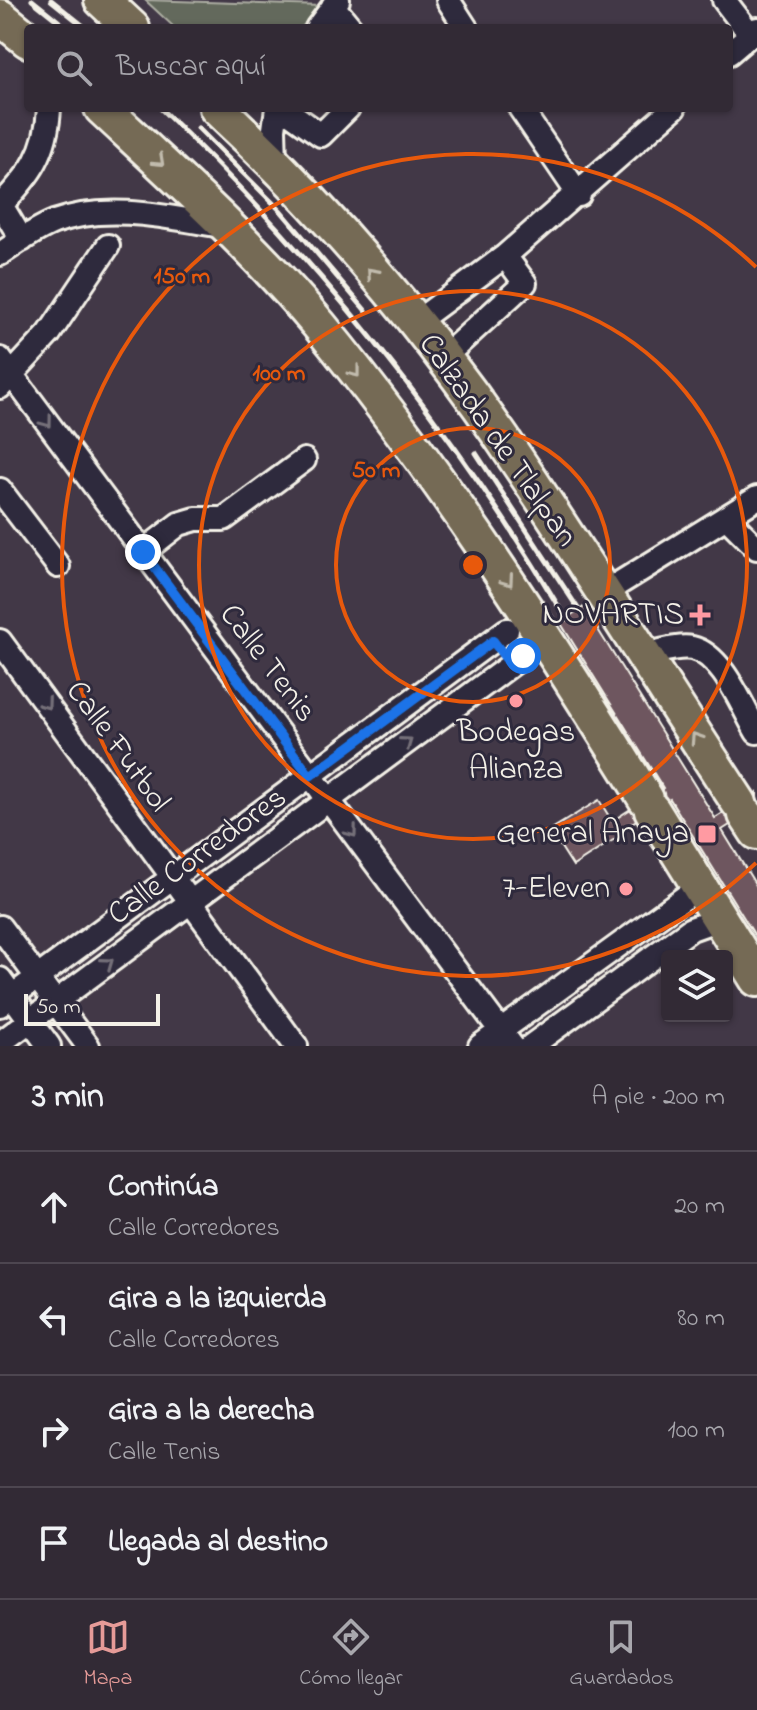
<!DOCTYPE html>
<html lang="es">
<meta charset="utf-8">
<style>
body{margin:0;font-family:"Indie Flower",sans-serif;background:#3a323d;color:#f1f3f6}
.controls{position:absolute;right:24px;bottom:24px;display:grid;overflow:hidden;border-radius:8px;box-shadow:0 2px 6px #0004}
.controls button{width:72px;height:72px;display:grid;place-items:center;padding:0;border:0;border-bottom:2px solid #4d4650;background:#322a35;color:#f1f3f6;font:40px sans-serif}
.scale{position:absolute;left:24px;bottom:20px;width:136px;box-sizing:border-box;padding-left:8px;border:4px solid #f4f1e8;border-top:0;font-size:22px;line-height:28px;white-space:nowrap;color:#f4f1e8;-webkit-text-stroke:6px #2f2a3d;paint-order:stroke}
.stop{position:absolute;width:24px;height:24px;margin:-18px;border:6px solid #1a73e8;border-radius:50%;background:#fff}
.stop.end{background:#1a73e8;border-color:#fff;box-shadow:0 2px 8px #0008}
.list{margin:0;padding:0;list-style:none}
h2{display:flex;justify-content:space-between;align-items:center;height:104px;margin:0;padding:0 32px;font-size:34px}
h2 small{font-size:26px;font-weight:400;color:#a8a7ad}
.list li{display:grid;grid-template-columns:52px 1fr auto;gap:24px;align-items:center;box-sizing:border-box;height:112px;padding:0 32px;border-top:2px solid #4d4650}
.list b{display:block;font-size:30px;white-space:nowrap}
.list p{margin:0;font-size:26px;white-space:nowrap;color:#a8a7ad}
.list em{font-size:26px;font-style:normal;color:#a8a7ad}
.icon{flex:none;width:44px;height:44px;fill:none;stroke:currentColor;stroke-width:2;stroke-linecap:round;stroke-linejoin:round}
.map{position:relative;flex:none;width:757px;height:1046px;overflow:hidden}
.search{position:absolute;background:#322a35;box-shadow:0 2px 6px #0004;left:24px;right:24px;top:24px;height:88px;display:flex;align-items:center;gap:20px;box-sizing:border-box;padding:0 28px;border-radius:8px;color:#a8a7ad;font-size:30px}
.sheet{height:552px;background:#322a35}
nav{display:flex;justify-content:space-around;align-items:center;box-sizing:border-box;height:112px;border-top:2px solid #4d4650;background:#322a35;font-size:22px;color:#a8a7ad}
nav a{display:grid;justify-items:center;gap:4px}
nav .on{color:#e69b98}
.map>svg:first-child{display:block}
</style>
<div class="map">
<svg width="757" height="1046" viewBox="0 0 757 1046">
<rect width="100%" height="100%" fill="#423847"/>
<filter id="ink" filterUnits="userSpaceOnUse"><feTurbulence type="fractalNoise" baseFrequency=".0125" numOctaves="2"/><feDisplacementMap in="SourceGraphic" scale="16" xChannelSelector="R" yChannelSelector="G"/><feConvolveMatrix kernelMatrix="1 2 1 2 8 2 1 2 1" color-interpolation-filters="sRGB"/></filter>
<g filter="url(#ink)">
<path fill="#63695b" stroke="#acada2" stroke-width="2" d="M145,0L321,6L301,28H175Z"/>
<path fill="#6e575e" stroke="#f4f1e8" stroke-width="2" d="M584,607L715,818L757,792V808L722,830L757,887V939L670,799L619,831L621,835L573,866L550,830L599,800L612,821L663,788L560,622Z"/>
<g fill="none" stroke-linecap="round" stroke-linejoin="round">
<defs>
<path id="minor" d="M448,0L466,28
M724,0L750,34
M333,6L351,28
M317,28L338,0
M729,53L757,29
M283,108L321,135L348,108
M520,108L579,195
M275,162L274,129L277,108
M1,205L22,240
M0,206C30,175 47,153 49,108
M0,254C17,243 36,229 54,222C109,202 172,218 228,227
M415,323L505,256L674,108
M443,358L525,283L505,256
M0,359L512,1046
M0,387L49,334L108,246
M0,490L58,566
M726,517L757,548
M143,552L179,524L196,519H224L304,460
M602,594L757,498
M0,641L296,1046
M642,655C656,653 678,645 692,648C723,655 742,707 757,732
M0,927L88,1046
M0,979L49,1046
M0,1005L507,630
M0,1043L523,656
M480,1046L699,887
M531,1046L691,929L719,919"/>
<path id="highway" d="M102,0L132,28
M0,17L28,40
M102,108C177,178 254,247 320,326C442,475 545,636 646,799
M217,108C331,214 436,338 522,468C596,578 666,692 739,803
M652,810L757,979
M746,815L757,832"/>
</defs>
<use href="#minor" stroke="#f4f1e8" stroke-width="28"/>
<use href="#highway" stroke="#f4f1e8" stroke-width="40"/>
<use href="#minor" stroke="#2f2a3d" stroke-width="22"/>
<use href="#highway" stroke="#756a55" stroke-width="34"/>
<path stroke="#f4f1e8" stroke-width="5" d="M32,0L67,28
M51,0L86,28
M160,108C319,260 454,429 566,619
M198,128L281,211L366,311
M476,453L579,610"/>
</g>
<defs><path id="oneway-chevron" d="M-2-3.5L2.5 0L-2 3.5" fill="none" stroke-width="1.6" stroke-linecap="round" stroke-linejoin="round" transform="scale(2)"/></defs>
<g stroke="#c1bbad">
<use href="#oneway-chevron" transform="translate(159 161) rotate(43)"/>
<use href="#oneway-chevron" transform="translate(372 273) rotate(-131)"/>
<use href="#oneway-chevron" transform="translate(355 372) rotate(52)"/>
<use href="#oneway-chevron" transform="translate(508 581) rotate(55)"/>
<use href="#oneway-chevron" transform="translate(696 738) rotate(-123)"/>
</g>
<g stroke="#747079">
<use href="#oneway-chevron" transform="translate(47 422) rotate(53)"/>
<use href="#oneway-chevron" transform="translate(46 704) rotate(54)"/>
<use href="#oneway-chevron" transform="translate(407 742) rotate(-36)"/>
<use href="#oneway-chevron" transform="translate(352 832) rotate(53)"/>
<use href="#oneway-chevron" transform="translate(108 963) rotate(-36)"/>
</g>
</g>
<g fill="none" stroke-linecap="round" stroke-linejoin="round" filter="url(#ink)">
<path stroke="#1a73e8" stroke-width="10" d="M143,552L310,776L493,641L511,665L523,656"/>
</g>
<g fill="none" stroke="#e8590c" stroke-width="4">
<circle cx="473" cy="565" r="137"/>
<circle cx="473" cy="565" r="274"/>
<path d="M756 863A411 411 0 1 1 756 267"/>
</g>
<g fill="#ff9aa2" stroke="#2f2a3d" stroke-width="3">
<path d="M696 603h8v8h8v8h-8v8h-8v-8h-8v-8h8z"/>
<circle cx="516" cy="701" r="8"/>
<rect x="697" y="824" width="20" height="20" rx="4"/>
<circle cx="626" cy="889" r="8"/>
</g>
<g text-anchor="middle" dominant-baseline="central" stroke-width="6" stroke-linejoin="round" paint-order="stroke">
<g font-size="32" fill="#f4f1e8" stroke="#2f2a3d">
<text transform="translate(497 441) rotate(55)">Calzada de Tlalpan</text>
<text transform="translate(267 664) rotate(53)">Calle Tenis</text>
<text transform="translate(117 747) rotate(54)">Calle Futbol</text>
<text transform="translate(198 857) rotate(-36)">Calle Corredores</text>
</g>
<g font-size="32" fill="#f4f1e8" stroke="#2f2a3d" text-anchor="end">
<text x="684" y="615">NOVARTIS</text>
<text x="516" y="733" text-anchor="middle">Bodegas<tspan x="516" dy="37">Alianza</tspan></text>
<text x="689" y="834">General Anaya</text>
<text x="610" y="889">7-Eleven</text>
</g>
</g>
<circle cx="473" cy="565" r="12" fill="#e8590c" stroke="#2f2a3d" stroke-width="4"/>
<g font-size="24" text-anchor="middle" font-weight="bold" fill="#e8590c" stroke="#2f2a3d" stroke-width="6" stroke-linejoin="round" paint-order="stroke">
<text x="182" y="283">150 m</text>
<text x="279" y="380">100 m</text>
<text x="376" y="477">50 m</text>
</g>
</svg>
<div class="controls">
<button><svg class="icon" aria-label="layers" viewBox="0 0 24 24"><path d="M12 4l9 5-9 5-9-5zM3 14l9 5 9-5"/></svg></button>
</div>
<div class="scale">50 m</div>
<div class="stop" style="left:523px;top:656px"></div>
<div class="stop end" style="left:143px;top:552px"></div>
<div class="search"><svg class="icon" aria-label="search" viewBox="0 0 24 24"><circle cx="10" cy="10" r="6"/><path d="M15 15l6 6"/></svg>Buscar aquí</div>
</div>
<section class="sheet">
<h2>3 min<small>A pie · 200 m</small></h2>
<ul class="list">
<li><svg class="icon" aria-label="ahead" viewBox="0 0 24 24"><path d="M12 20V5M6 11l6-6 6 6"/></svg><div><b>Continúa</b><p>Calle Corredores</p></div><em>20 m</em></li>
<li><svg class="icon" aria-label="left" viewBox="0 0 24 24"><path d="M17 20v-9H6M10 6l-5 5 5 5"/></svg><div><b>Gira a la izquierda</b><p>Calle Corredores</p></div><em>80 m</em></li>
<li><svg class="icon" aria-label="right" viewBox="0 0 24 24"><path d="M7 20v-9h11M14 6l5 5-5 5"/></svg><div><b>Gira a la derecha</b><p>Calle Tenis</p></div><em>100 m</em></li>
<li><svg class="icon" aria-label="arrive" viewBox="0 0 24 24"><path d="M6 21V4h12l-3 4 3 4H6"/></svg><div><b>Llegada al destino</b></div></li>
</ul>
</section>
<nav>
<a class="on"><svg class="icon" aria-label="map" viewBox="0 0 24 24"><path d="M3 6l6-2 6 2 6-2v14l-6 2-6-2-6 2zM9 4v14M15 6v14"/></svg>Mapa</a>
<a><svg class="icon" aria-label="directions" viewBox="0 0 24 24"><path d="M12 3l9 9-9 9-9-9zM9 14v-3h6M13 9l2 2-2 2"/></svg>Cómo llegar</a>
<a><svg class="icon" aria-label="saved" viewBox="0 0 24 24"><path d="M7 4h10v16l-5-4-5 4z"/></svg>Guardados</a>
</nav>
